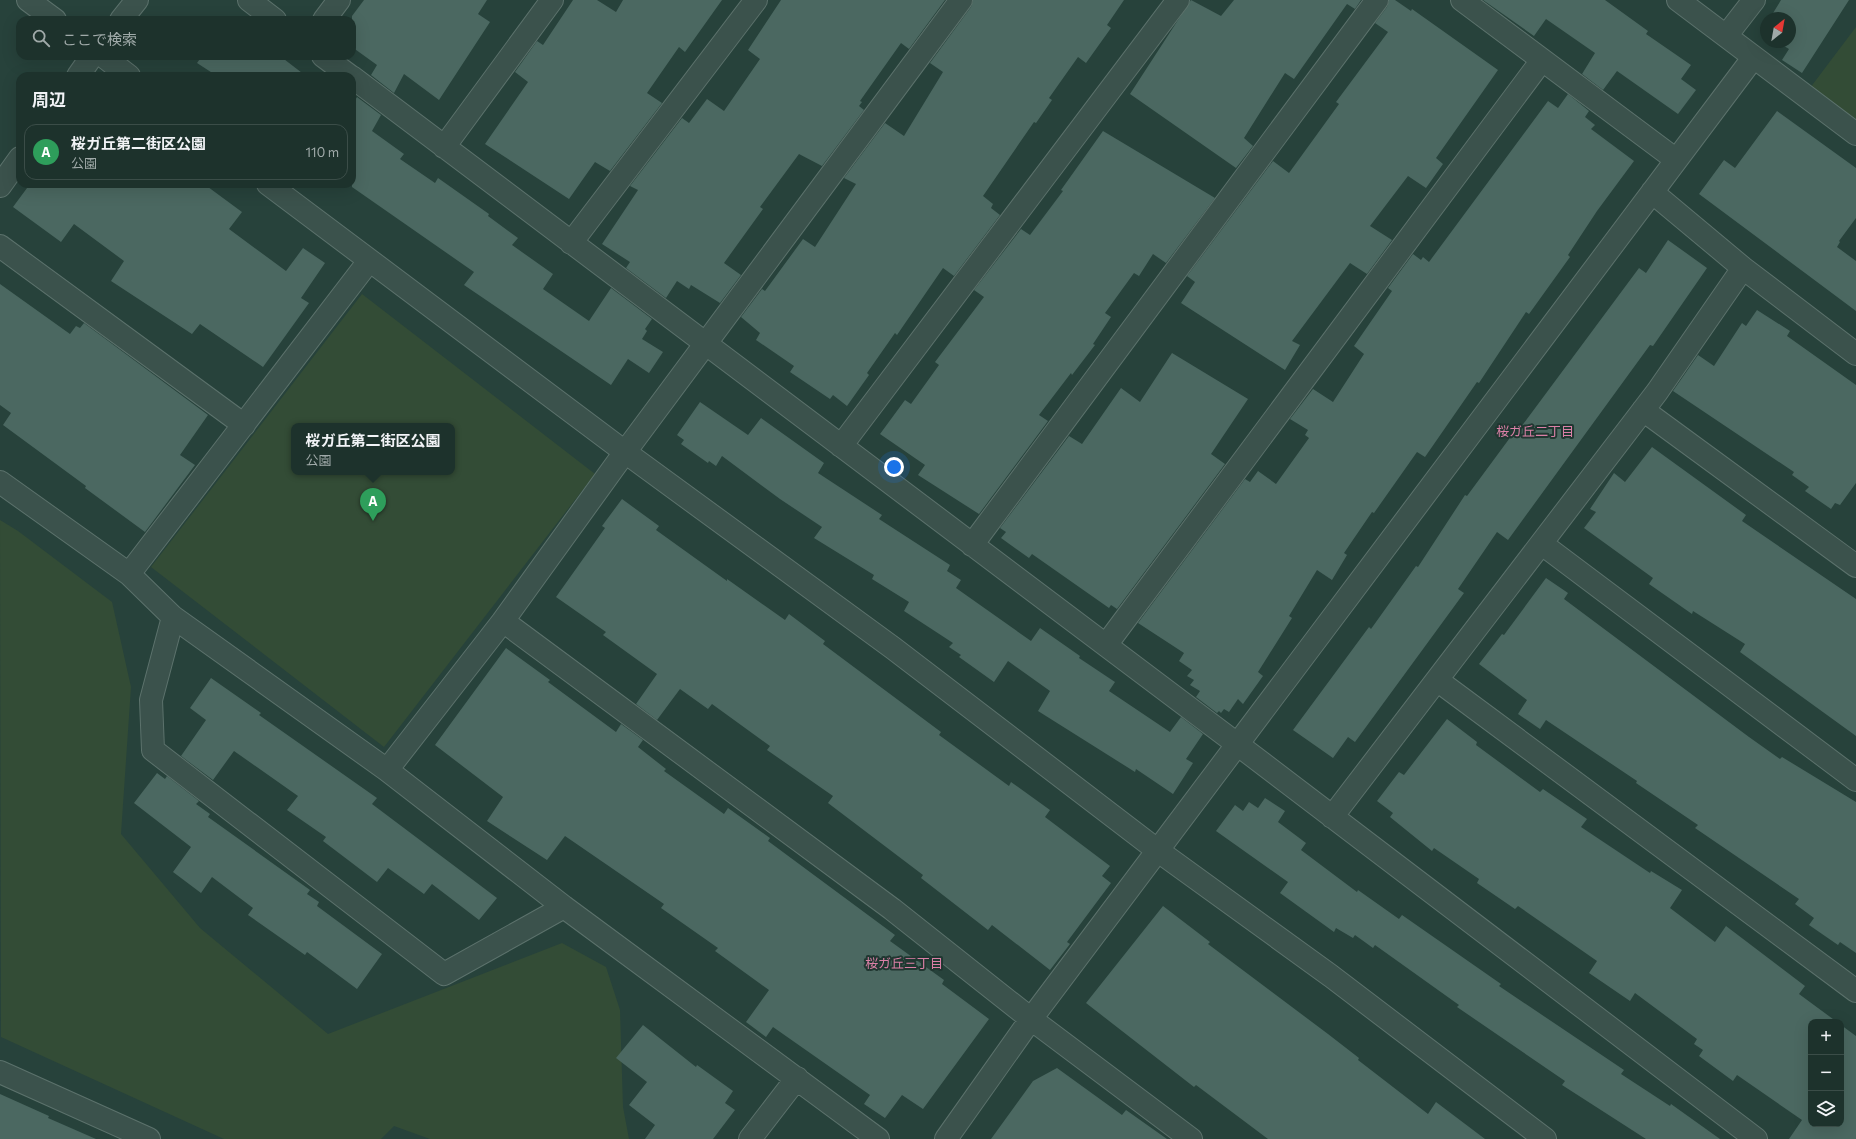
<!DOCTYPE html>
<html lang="ja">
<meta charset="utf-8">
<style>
body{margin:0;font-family:Commissioner,"Noto Sans JP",sans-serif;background:#253a34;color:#f1f3f6}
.controls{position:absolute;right:12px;bottom:12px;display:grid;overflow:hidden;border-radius:8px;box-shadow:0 4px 16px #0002}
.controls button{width:36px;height:36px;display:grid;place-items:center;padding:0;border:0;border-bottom:1px solid #3b4d48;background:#1d322c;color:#f1f3f6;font:20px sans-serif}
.compass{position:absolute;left:1760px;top:12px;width:36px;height:36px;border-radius:50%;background:#1d322c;box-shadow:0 4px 16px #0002;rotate:31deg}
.you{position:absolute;left:894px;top:467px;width:14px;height:14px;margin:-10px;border:3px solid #fff;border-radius:50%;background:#1a73e8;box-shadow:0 0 0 6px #1a73e833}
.badge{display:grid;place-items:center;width:26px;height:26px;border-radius:50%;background:#92f7df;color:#fff;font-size:13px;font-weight:700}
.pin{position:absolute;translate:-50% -33px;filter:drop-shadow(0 1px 2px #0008)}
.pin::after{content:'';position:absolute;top:21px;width:14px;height:12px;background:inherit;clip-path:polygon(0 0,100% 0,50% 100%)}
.popup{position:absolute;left:291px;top:423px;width:164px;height:52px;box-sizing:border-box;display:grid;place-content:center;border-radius:8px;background:#1d322c;filter:drop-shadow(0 1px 3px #0005);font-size:13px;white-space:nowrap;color:#a0aaa9}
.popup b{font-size:15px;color:#f1f3f6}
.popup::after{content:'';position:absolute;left:50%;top:100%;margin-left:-8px;border:8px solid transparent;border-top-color:#1d322c}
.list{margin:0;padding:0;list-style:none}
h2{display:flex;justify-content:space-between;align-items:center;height:52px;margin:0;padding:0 16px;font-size:17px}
h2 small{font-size:13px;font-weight:400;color:#a0aaa9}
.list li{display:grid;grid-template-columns:26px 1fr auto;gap:12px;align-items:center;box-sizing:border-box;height:56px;margin:0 8px 8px;padding:0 8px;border:1px solid #3b4d48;border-radius:12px}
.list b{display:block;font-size:15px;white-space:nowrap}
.list p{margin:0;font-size:13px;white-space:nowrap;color:#a0aaa9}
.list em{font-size:13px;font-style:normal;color:#a0aaa9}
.icon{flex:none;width:22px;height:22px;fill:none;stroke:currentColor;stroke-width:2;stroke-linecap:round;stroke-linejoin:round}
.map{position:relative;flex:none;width:1856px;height:1139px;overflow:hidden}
.search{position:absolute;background:#1d322c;box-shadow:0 4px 16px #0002;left:16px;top:16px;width:340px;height:44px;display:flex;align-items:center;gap:10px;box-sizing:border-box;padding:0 14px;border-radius:12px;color:#a0aaa9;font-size:15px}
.panel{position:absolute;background:#1d322c;box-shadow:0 4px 16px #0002;left:16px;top:72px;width:340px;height:116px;border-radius:12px}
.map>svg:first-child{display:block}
</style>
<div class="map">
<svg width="1856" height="1139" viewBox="0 0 1856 1139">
<rect width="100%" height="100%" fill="#27423b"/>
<path fill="#334c36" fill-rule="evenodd" d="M1856,27V123L1810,88Z
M362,294L595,474L384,747L151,567ZM294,426H452V472H294Z
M0,520L18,531L112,602L131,687L121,834L200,928L328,1034L562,943L606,967L620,1010L623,1107L629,1139H430L394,1126L381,1139H224L1,1037Z"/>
<path fill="#4b6861" d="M364,0H487L478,14L490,22L439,100L404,74L394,93L371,75L377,65L352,47V16Z
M573,0H597L616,12L623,0H722L685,52L679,47L647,93L662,103L610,171L595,162L569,199L485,144L528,82L515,72L537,41L543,45Z
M781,0H945L909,49L901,43L860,101L862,102L859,106L864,110L822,166L799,154L760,207L763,209L724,263L741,275L720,303L691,285L689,289L677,281L666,298L626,268L630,262L602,244L638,190L630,186L682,118L689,123L707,99L724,111L760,59L748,50Z
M973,0H1124L1107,25L1111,28L1086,63L1078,57L1049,98L1052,100L1036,123L1034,122L983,196L993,204L991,208L1000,215L954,276L943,268L897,335L895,333L867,373L869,375L847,406L833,395L830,399L790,372L794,366L756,340L760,333L741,317L762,289L765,291L803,239L815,247L856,184L844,178L885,123L904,136L943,72L930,63L971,7Z
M1191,0L1221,16L1234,0H1361L1355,9L1347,4L1294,79L1285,73L1244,138L1253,146L1236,168L1130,94Z
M1389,0H1395L1411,11L1412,9L1498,70L1436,158L1443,164L1426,188L1408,176L1370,226L1392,240L1367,274L1350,263L1292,341L1300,345L1285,370L1181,303L1195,282L1187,276L1273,161L1289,173L1339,104L1336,102L1388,32L1375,23L1387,7Z
M1483,0H1605L1648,31L1646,34L1691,65L1681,79L1696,90L1678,114L1617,71L1603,90L1582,74L1595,53L1546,19L1534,36Z
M1781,0H1849L1802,73L1782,60L1789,49L1777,42H1790V18H1770Z
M202,56H280L306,76H217L197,63Z
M1568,94L1589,111L1585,117L1595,125L1591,129L1634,161L1597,211L1568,255L1570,257L1529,314L1526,312L1479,383L1477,382L1425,457L1417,452L1374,513L1372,512L1344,553L1347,555L1332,580L1317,570L1289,616L1292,618L1258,672L1263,676L1243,704L1238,699L1229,712L1224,709L1221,713L1219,711L1217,713L1196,697L1200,691L1190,685L1194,680L1187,676L1192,670L1179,661L1184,653L1138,623L1245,479L1250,482L1258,471L1276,484L1309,438L1305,435L1308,430L1290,419L1313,389L1333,402L1364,354L1354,346L1392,291L1388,288L1413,254L1421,260L1423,257L1429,262L1548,101L1558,108Z
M357,97L381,115L372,131L404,154L400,159L435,183L438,178L489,214L488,216L518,238L512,245L553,274L543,289L589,321L611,288L652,319L645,329L647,331L642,339L663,352L649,373L628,359L611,385L464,285L474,272L352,187V105Z
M1777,111L1856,168V218L1839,241L1840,242L1837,247L1856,261V311L1699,194L1724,160L1735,168Z
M1103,131L1215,198L1166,263L1153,254L1139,276L1134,273L1105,313L1111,317L1093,344L1095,345L1072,375L1071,373L1039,415L1048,421L979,514L918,475L925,465L880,434L905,400L911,404L939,365L935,362L984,297L974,290L1021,229L1030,235L1063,191L1061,190Z
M30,184H204L242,212L229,229L286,271L303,248L325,263L301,298L309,303L263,367L200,324L192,334L111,281L124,261L74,224L61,242L13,207Z
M1668,240L1707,268L1653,346L1650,345L1508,540L1497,532L1458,589L1464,593L1355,742L1348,737L1333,758L1293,730L1369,627L1371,629L1416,566L1418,567L1465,495L1467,496L1512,435L1520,425L1521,427L1639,268L1646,273Z
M0,284L70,334L76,326L80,328L84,323L208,415L180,455L195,465L145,532L85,488L86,486L3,425L11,413L0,405Z
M1757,310L1790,331L1787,336L1856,385V483L1840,505L1835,503L1831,509L1805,491L1809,487L1792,475L1794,472L1673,391L1698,355L1714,366L1742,323L1746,326Z
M1172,353L1248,399L1211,454L1225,464L1117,609L1111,605L1109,608L1032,554L1029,558L1001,538L1006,532L1000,528L1069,436L1082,444L1121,388L1140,402Z
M700,402L748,435L761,418L824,463L818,473L882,515L879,519L950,565L947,571L961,580L956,588L1031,641L1040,628L1080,656L1079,658L1115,682L1109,691L1170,732L1181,717L1203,734L1186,759L1193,763L1173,794L1136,769L1135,772L1038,711L1050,691L1008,661L994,682L959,657L961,655L949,647L953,643L904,611L909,602L872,579L874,575L814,538L822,527L780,499L722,456L716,466L709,461L708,463L681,444L684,440L677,435Z
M1652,447L1746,515L1742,521L1856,599V736L1740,652L1745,644L1693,611L1692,614L1649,584L1653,578L1584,528L1596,512L1590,509L1614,473L1625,482Z
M622,499L659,526L656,530L727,581V579L785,620L789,614L825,641L823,644L941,732L939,735L1009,786L1011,782L1050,810L1045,817L1110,866L1102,876L1111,883L1067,942L1070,944L1050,970L992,925L988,930L921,878L923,875L828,803L833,796L767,750L770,746L712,704L708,709L680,689L657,720L636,704L657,674L603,635L606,632L556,597L605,528L602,526Z
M1546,578L1568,593L1564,599L1749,737L1780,759L1782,757L1856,802V953L1840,942L1838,945L1809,925L1814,918L1795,904L1799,899L1695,828L1698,825L1636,783L1637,781L1546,720L1540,729L1518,714L1527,700L1479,664L1502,634L1504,635Z
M506,648L550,680L548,682L616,732L621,724L643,740L638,747L666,769L664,771L724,814L728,808L770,838L768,841L895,935L890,941L944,980L942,984L989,1019L923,1109L902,1095L885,1118L864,1104L870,1095L773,1027L766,1037L746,1022L769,990L715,951L718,948L661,908L664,904L565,836L547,860L487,821L503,797L435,745Z
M211,678L261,713L259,715L377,798L372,804L497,898L479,920L432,884L424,894L388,868L377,882L323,841L326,837L287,810L298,796L234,751L213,780L181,756L206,720L190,708Z
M1447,719L1477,742L1476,745L1540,792L1543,789L1587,819L1581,827L1650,873L1651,871L1682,890L1670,908L1715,942L1726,926L1805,986L1799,994L1837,1022H1811V1124H1841V1025L1856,1036V1139H1789L1802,1120L1737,1075L1733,1081L1699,1056L1703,1050L1694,1044L1697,1039L1635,993L1630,1001L1589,973L1597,961L1518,906L1515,909L1477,883L1479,879L1434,848L1432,851L1390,817L1393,813L1377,801L1399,772L1404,775Z
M157,773L165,779L167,776L199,801L196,804L210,814L208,817L310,890L307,894L319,902L317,906L382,954L357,989L307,952L305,955L248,915L253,908L212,877L201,893L173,872L191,847L134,803Z
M1265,798L1285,811L1278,822L1306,843L1301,850L1357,892L1358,890L1399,919L1402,915L1501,984L1499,986L1624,1070L1621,1074L1670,1106L1671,1104L1720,1139H1646L1562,1085L1565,1081L1457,1007L1459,1005L1375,945L1373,948L1355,935L1353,938L1336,928L1334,932L1280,893L1288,882L1216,831L1235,805L1243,811L1249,802L1258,808Z
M1163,906L1210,942L1208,944L1328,1034L1359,1058L1358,1060L1428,1114L1436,1102L1485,1139H1268L1196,1085L1194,1087L1086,1003Z
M643,1025L696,1067L697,1065L733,1091L725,1103L735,1110L713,1139H645L655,1125L629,1105L647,1082L616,1058Z
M1057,1068L1122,1115L1126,1110L1167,1139H991L1033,1081Z
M0,1094L49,1116L48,1118L96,1139H0Z"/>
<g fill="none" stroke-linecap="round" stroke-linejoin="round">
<defs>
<path id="minor" d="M28,0L55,20
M249,0L275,20
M1462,0L1675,159
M1678,0L1856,134
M121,20L137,0
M324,20L339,0
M1726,36L1754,0
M103,56L129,76
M323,56L350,76
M78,76L92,56
M352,77L1237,744L1756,1139
M444,147L552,0
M268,184L625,452L893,648L1157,850L1331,976L1545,1139
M0,186L20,158
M1652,192L1743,268L1856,354
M571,243L756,0
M0,246L244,425
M1643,410L1856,566
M841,446L1178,0
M0,482L129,574L173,617L387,770L564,907L878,1139
M1542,544L1856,780
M972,545L1377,0
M129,574L369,261
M173,617L151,700L153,750L444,974L564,907
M503,621L892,909L1031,1019L1191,1139
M1106,645L1542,60
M1437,680L1856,991
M387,770L503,621L625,452L961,0
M1332,817L1657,392L1743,268
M0,1072L149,1139
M750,1139L797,1078
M946,1139L1031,1019L1753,58"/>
</defs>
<use href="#minor" stroke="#5c726c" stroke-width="24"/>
<use href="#minor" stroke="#3b524c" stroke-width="22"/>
</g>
<g text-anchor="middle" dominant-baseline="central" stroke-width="4" stroke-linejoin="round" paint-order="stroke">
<g font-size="13" fill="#db80a7" stroke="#203731">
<text x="1535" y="431">桜ガ丘二丁目</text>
<text x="904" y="963">桜ガ丘三丁目</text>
</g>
</g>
</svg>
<div class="controls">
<button>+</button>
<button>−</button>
<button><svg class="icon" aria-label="layers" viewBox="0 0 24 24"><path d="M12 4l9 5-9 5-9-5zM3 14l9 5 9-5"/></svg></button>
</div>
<svg class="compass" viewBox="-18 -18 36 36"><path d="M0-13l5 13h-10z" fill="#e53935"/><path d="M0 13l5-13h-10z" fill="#a0aaa9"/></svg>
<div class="you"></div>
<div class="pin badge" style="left:373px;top:521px;background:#2e9e5b">A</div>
<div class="popup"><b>桜ガ丘第二街区公園</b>公園</div>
<div class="search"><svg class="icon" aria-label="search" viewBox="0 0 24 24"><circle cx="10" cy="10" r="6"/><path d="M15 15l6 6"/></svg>ここで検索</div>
<section class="panel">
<h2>周辺<small></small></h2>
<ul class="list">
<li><span class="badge" style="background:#2e9e5b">A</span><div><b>桜ガ丘第二街区公園</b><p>公園</p></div><em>110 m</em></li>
</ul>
</section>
</div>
